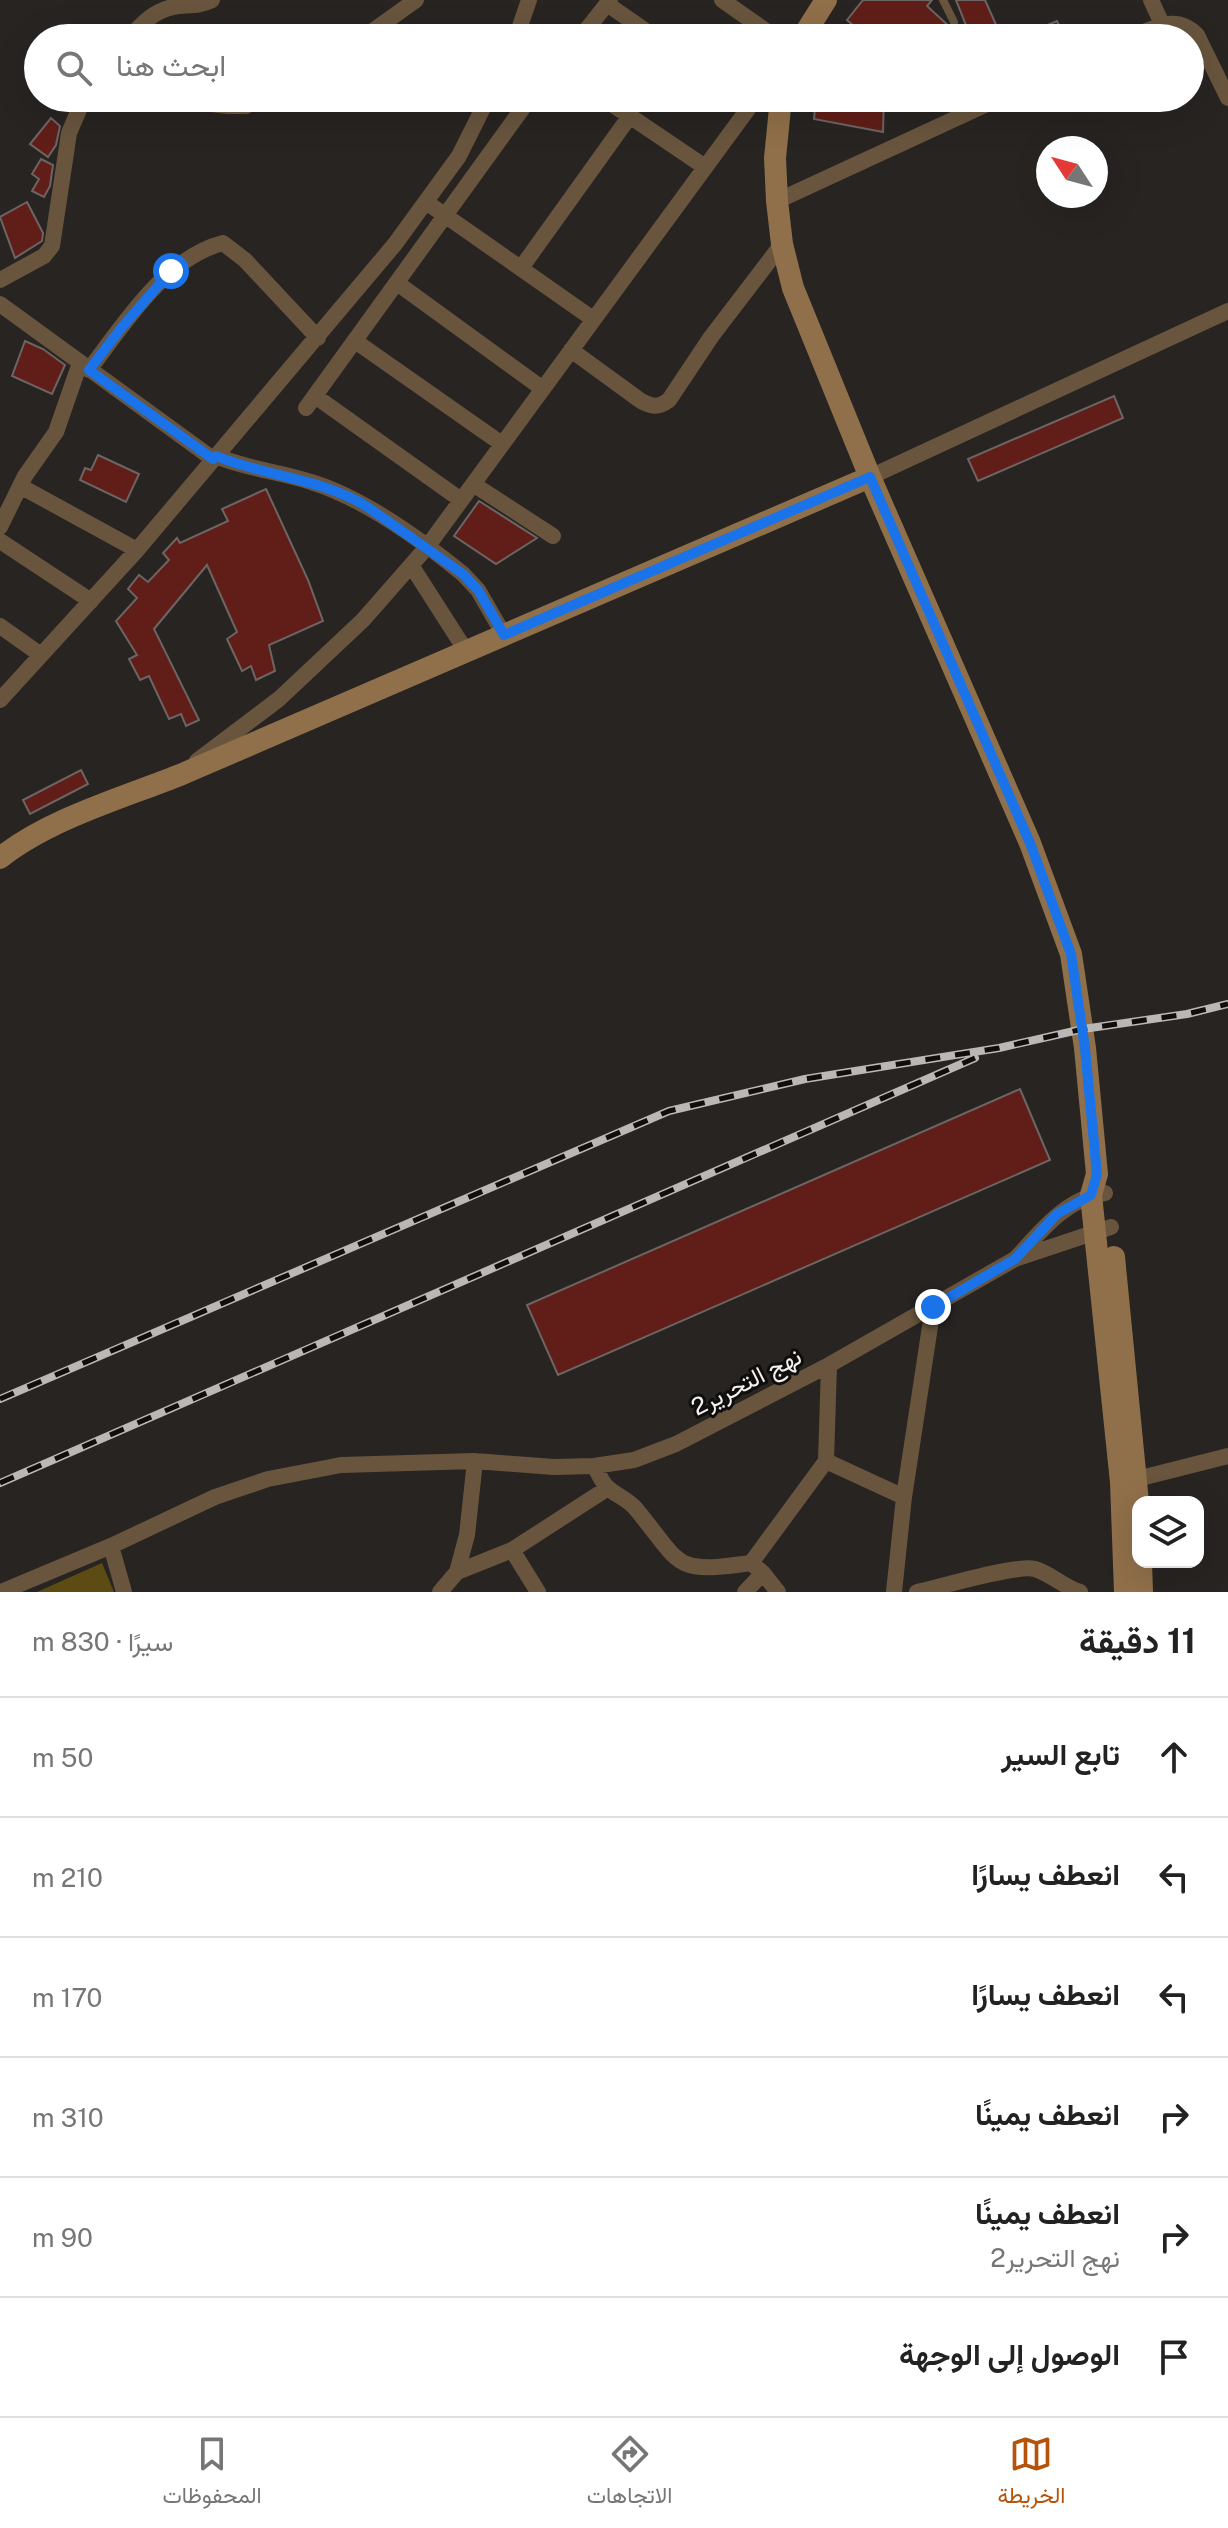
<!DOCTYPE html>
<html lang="ar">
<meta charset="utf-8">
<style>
body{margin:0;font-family:"Public Sans",Vazirmatn,sans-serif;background:#f2f2f2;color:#222;direction:rtl}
.controls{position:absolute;right:24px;bottom:24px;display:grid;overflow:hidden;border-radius:16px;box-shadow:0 8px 32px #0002}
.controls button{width:72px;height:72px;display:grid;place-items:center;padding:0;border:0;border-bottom:2px solid #e0e0e0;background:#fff;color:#222;font:40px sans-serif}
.compass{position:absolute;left:1036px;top:136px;width:72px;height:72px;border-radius:50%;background:#fff;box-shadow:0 8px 32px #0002;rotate:306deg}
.stop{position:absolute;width:24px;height:24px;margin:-18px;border:6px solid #1a73e8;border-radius:50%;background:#fff}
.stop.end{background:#1a73e8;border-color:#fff;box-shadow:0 2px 8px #0008}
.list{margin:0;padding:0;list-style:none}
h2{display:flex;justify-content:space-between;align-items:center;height:104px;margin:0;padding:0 32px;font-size:34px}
h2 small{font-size:26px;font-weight:400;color:#767676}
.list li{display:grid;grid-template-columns:52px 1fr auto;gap:24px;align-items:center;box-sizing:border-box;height:120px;padding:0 32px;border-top:2px solid #e0e0e0}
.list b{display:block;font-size:30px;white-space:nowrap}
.list p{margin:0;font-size:26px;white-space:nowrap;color:#767676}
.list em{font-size:26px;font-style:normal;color:#767676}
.icon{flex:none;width:44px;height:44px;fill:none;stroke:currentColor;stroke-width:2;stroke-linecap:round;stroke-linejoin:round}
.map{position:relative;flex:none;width:1228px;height:1592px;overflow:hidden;direction:ltr}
.search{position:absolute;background:#fff;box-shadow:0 8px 32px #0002;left:24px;right:24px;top:24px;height:88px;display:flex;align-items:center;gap:20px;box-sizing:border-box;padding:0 28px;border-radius:44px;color:#767676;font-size:30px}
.sheet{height:824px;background:#fff}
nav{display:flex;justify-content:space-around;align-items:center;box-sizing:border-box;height:112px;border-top:2px solid #e0e0e0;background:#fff;font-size:22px;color:#767676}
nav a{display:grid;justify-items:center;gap:4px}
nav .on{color:#b45309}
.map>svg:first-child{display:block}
</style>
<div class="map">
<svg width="1228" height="1592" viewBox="0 0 1228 1592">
<rect width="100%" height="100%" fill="#282422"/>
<path fill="#5c4c13" d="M102,1563L114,1592H37Z"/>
<path fill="#611e18" stroke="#6b6564" stroke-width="2" d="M863,0H932L927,6L952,29L943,38H911L903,30L897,38H868L847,20Z
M956,0H985L1002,38H971Z
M1057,21L1065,38H1016Z
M816,98H884L883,132L814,119Z
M51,118L60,126L56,145L48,157L30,144Z
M41,159L53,165L50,186L44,197L32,191L39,179L32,174Z
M27,202L43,233L42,241L15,258L0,217Z
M25,341L43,349L65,365L52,394L12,376Z
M1114,396L1123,418L978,481L968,459Z
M98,455L139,474L126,502L80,480L85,468L91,470Z
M266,489L308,580L323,621L269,645L275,671L256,680L251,666L242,671L227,639L237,632L207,565L154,629L199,720L186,726L181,714L169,719L149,676L140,680L129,659L137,655L116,621L137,598L128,589L139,575L148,582L169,560L163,553L177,538L180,543L228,521L222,509Z
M479,501L537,538L496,564L454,536Z
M81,770L88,784L30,814L23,800Z
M1020,1089L1050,1160L558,1375L527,1305Z"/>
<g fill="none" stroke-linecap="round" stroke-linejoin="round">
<path stroke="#69553e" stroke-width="8" d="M943,0L954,22"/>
<path stroke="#69553e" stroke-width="16" d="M722,0L776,38
M1151,0L1162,24
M607,4L656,38
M130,38C142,22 158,8 179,6C192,5 200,6 212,0
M363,38L416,0
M516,38L529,0
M580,38L610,0
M1131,38C1153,28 1176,13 1197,35L1228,98
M129,98L138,104L195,102L228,106H246L258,98
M603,98L705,167
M777,201L1000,98
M426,202L593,319
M521,268L630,116
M0,280L44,256L52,246L69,133L84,98
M397,283L543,389
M0,304L213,459
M355,341L502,444
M571,350L641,401C653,407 658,408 669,400L711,337L782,244
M89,370C124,324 165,258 223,243L245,260L318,338
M315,396L461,500
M306,408L530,98
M216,456C250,470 278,471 311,482C364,498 420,539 463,574L478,590L504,635
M870,477L1228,311
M473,484L553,536
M20,486L137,550
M0,527L25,476L56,432L80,363
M0,541L91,601
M411,565L466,651
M0,626L41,655
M0,700L137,550L395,244L459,156L488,98
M197,761L279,699L363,620L427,547L756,98
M1016,1258C1041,1231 1066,1198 1105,1193
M826,1461L904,1497
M594,1466C598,1472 601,1481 607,1487C615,1495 628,1499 636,1509C683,1566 672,1574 751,1563
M1125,1482L1228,1456
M512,1550L538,1592
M457,1572L467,1535L475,1461
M1,1592L111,1546
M124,1592L111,1546L215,1497L268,1479L341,1465L475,1461L554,1467L594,1466L634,1460L676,1444L829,1365L1015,1259L1111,1227
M440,1592L457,1572L512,1550L608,1488
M745,1592L763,1573
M778,1592L763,1573L751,1563L826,1461L829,1365
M894,1592L904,1497L933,1307
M917,1592C941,1587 1016,1564 1035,1569C1051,1574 1064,1587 1080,1592"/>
<path stroke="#90704a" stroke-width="22" d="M802,38L826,0
M781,98L775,158L777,201L782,244L793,288L870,477L1030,843L1071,954L1085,1048L1097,1174L1091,1195L1121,1482L1125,1592
M0,858C49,819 122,798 180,775L870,477
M1114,1257L1138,1502
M1141,1562L1142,1592"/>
<defs>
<path id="rail" d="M0,1399L669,1111L805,1079L999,1048L1083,1029L1187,1014L1228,1004
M0,1483L975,1058"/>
</defs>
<use href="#rail" stroke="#bab7b5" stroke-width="8"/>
<use href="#rail" stroke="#0f0e0d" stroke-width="5" stroke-dasharray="15" stroke-linecap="butt"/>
</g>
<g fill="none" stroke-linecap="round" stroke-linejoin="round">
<path stroke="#1a73e8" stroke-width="10" d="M171,271L122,327L89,370L213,459L216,456C267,477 322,478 369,508L463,574L478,590L504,635L870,477L1030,843L1071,954L1085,1048L1097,1174L1091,1195L1057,1214L1015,1259L933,1307"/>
</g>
<g text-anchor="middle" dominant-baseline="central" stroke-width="6" stroke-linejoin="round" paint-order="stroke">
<g font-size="24" fill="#f4f1f0" stroke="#0f0e0d">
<text transform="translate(746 1381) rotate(-27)">نهج التحرير2</text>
</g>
</g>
</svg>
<div class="controls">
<button><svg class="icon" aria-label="layers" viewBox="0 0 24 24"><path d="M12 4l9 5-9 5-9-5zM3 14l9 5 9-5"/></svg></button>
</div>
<svg class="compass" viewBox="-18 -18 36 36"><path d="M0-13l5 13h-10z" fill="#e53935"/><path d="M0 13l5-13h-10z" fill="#767676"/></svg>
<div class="stop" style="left:171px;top:271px"></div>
<div class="stop end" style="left:933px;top:1307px"></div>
<div class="search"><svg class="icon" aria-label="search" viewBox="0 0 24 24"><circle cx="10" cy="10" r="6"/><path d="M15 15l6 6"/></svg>ابحث هنا</div>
</div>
<section class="sheet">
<h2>11 دقيقة<small>سيرًا · 830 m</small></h2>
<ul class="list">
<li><svg class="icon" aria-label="ahead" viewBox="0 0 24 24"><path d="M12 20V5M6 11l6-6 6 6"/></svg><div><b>تابع السير</b></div><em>50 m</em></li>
<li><svg class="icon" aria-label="left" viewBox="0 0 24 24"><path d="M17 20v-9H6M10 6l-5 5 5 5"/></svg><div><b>انعطف يسارًا</b></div><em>210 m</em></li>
<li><svg class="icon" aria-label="left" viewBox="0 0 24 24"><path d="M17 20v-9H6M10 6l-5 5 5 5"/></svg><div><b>انعطف يسارًا</b></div><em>170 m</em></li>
<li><svg class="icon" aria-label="right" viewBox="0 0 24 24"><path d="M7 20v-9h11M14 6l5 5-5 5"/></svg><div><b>انعطف يمينًا</b></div><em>310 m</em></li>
<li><svg class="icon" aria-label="right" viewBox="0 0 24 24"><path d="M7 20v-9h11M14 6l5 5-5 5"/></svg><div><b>انعطف يمينًا</b><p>نهج التحرير2</p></div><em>90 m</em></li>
<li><svg class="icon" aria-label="arrive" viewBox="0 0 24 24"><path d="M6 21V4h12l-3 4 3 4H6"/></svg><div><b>الوصول إلى الوجهة</b></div></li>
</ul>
</section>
<nav>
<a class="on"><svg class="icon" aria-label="map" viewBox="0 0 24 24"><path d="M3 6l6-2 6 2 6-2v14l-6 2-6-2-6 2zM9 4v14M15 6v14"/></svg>الخريطة</a>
<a><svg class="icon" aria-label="directions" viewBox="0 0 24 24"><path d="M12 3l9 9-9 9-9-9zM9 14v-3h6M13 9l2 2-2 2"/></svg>الاتجاهات</a>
<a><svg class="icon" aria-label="saved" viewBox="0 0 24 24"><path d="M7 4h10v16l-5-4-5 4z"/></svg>المحفوظات</a>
</nav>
